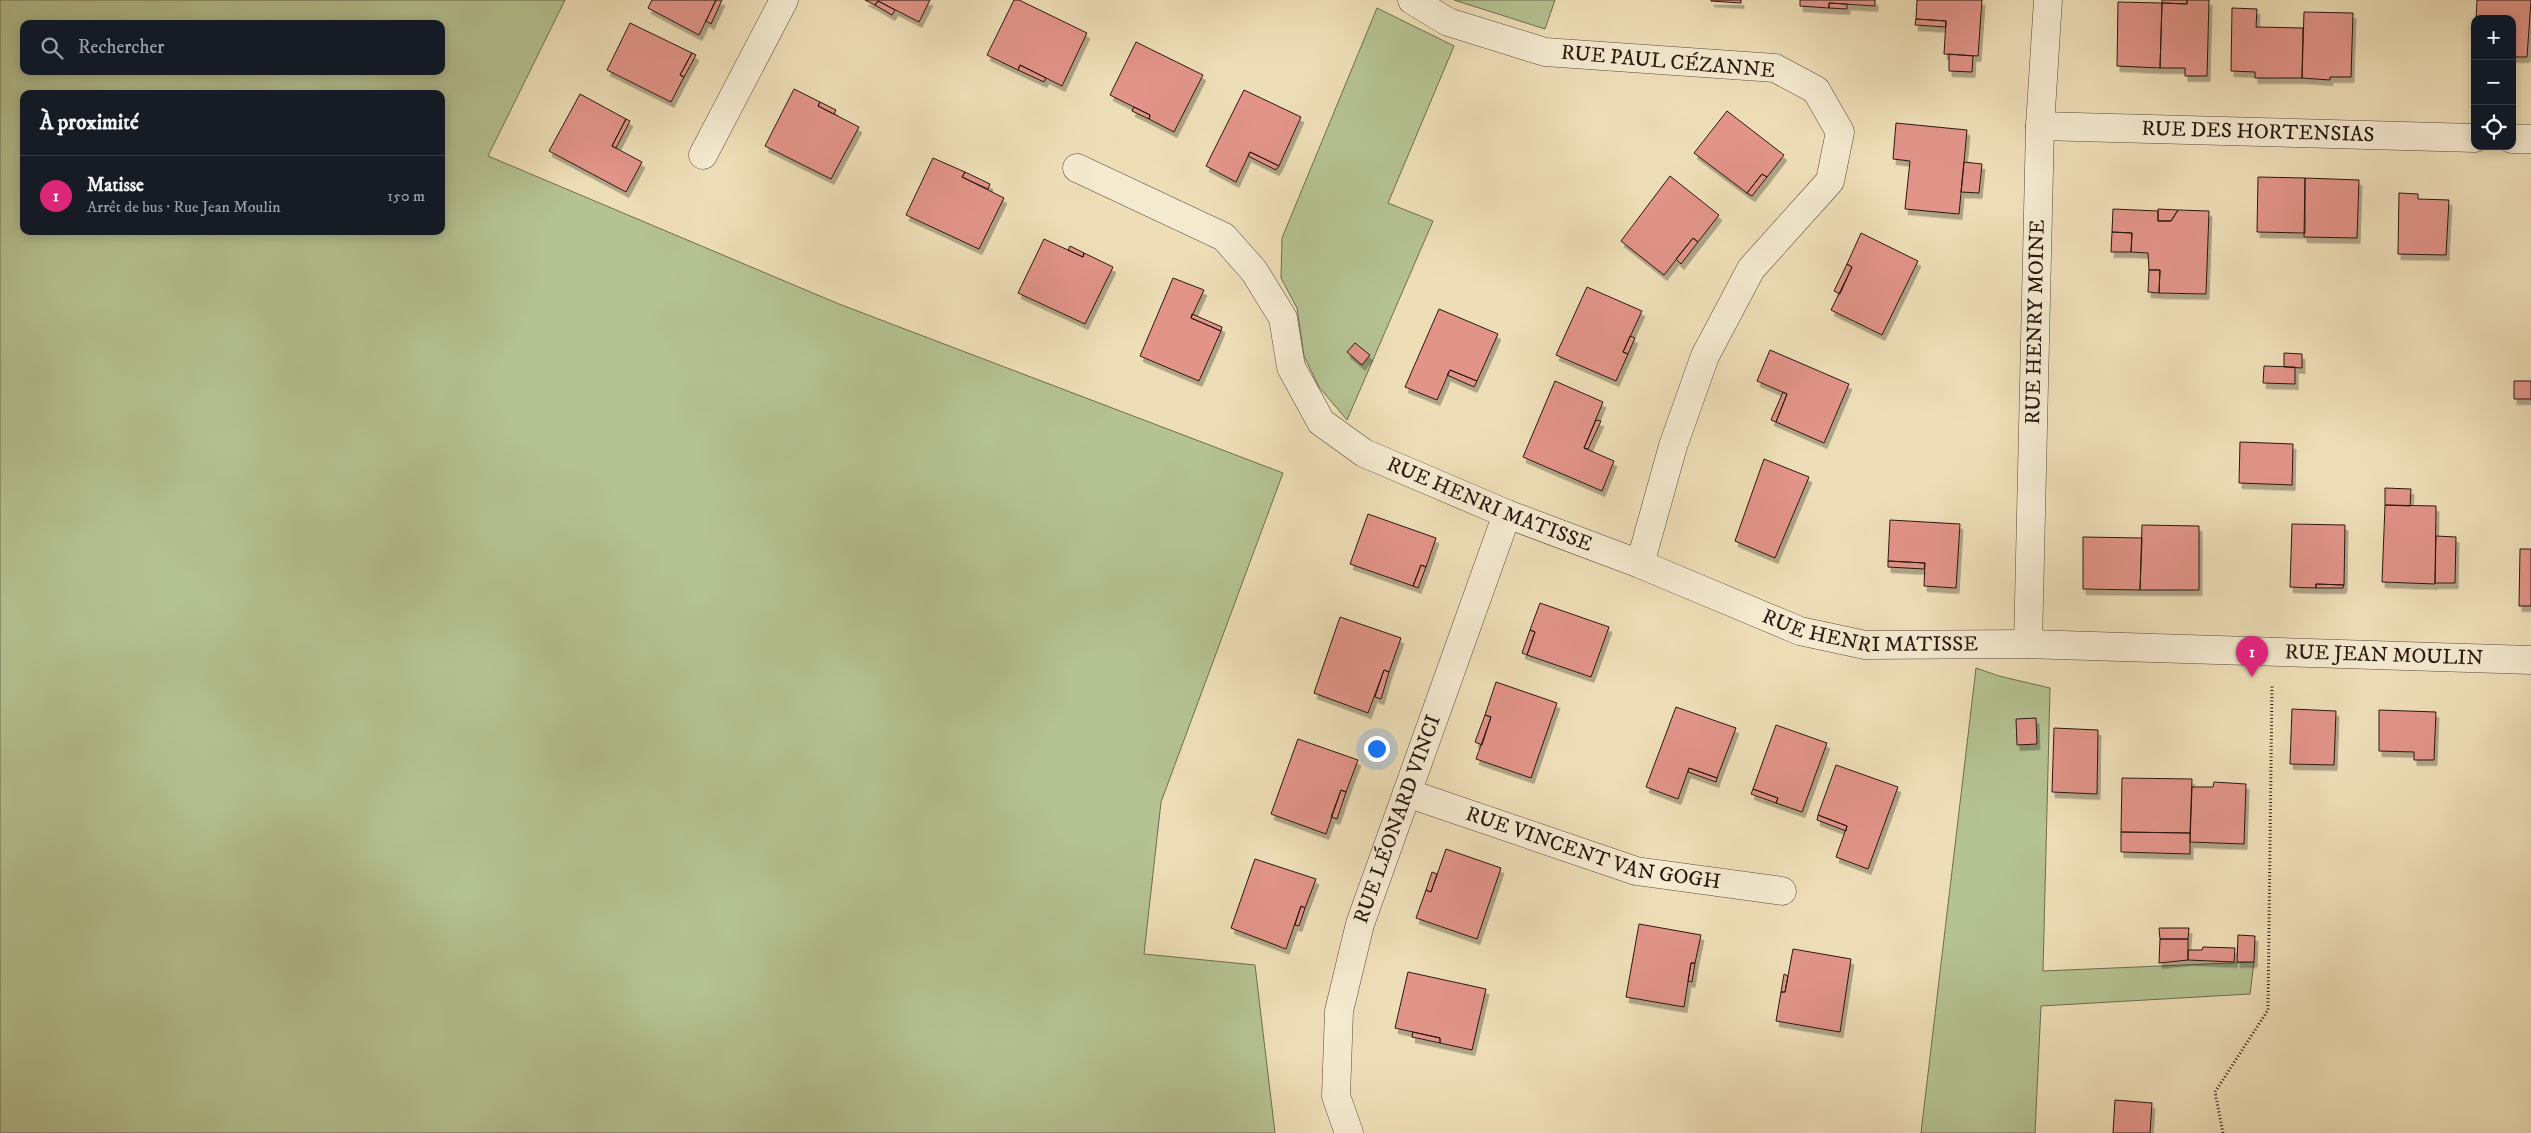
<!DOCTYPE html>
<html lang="fr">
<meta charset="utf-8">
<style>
body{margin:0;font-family:"IM FELL DW Pica",serif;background:#20242c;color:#f1f3f6}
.controls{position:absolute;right:15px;top:15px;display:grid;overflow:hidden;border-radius:10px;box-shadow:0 2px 12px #0003}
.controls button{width:45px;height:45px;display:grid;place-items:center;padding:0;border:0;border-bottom:1px solid #363941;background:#171b24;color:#f1f3f6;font:25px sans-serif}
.you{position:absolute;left:1376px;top:748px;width:18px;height:18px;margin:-12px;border:4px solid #fff;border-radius:50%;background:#1a73e8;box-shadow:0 0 0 8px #1a73e833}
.badge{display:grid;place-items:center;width:32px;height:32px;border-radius:50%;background:#db2777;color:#fff;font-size:16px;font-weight:700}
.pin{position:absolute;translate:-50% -41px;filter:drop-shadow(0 1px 2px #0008)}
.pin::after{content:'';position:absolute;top:26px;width:18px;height:15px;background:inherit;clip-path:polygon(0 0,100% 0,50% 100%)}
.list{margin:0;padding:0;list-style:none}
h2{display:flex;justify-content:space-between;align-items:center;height:65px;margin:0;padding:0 20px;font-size:21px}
h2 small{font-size:16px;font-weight:400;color:#9ea1a6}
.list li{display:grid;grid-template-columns:32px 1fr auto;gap:15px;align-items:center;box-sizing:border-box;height:80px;padding:0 20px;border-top:1px solid #363941}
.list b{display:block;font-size:19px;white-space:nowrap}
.list p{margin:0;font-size:16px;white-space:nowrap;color:#9ea1a6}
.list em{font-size:16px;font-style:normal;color:#9ea1a6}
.icon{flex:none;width:28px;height:28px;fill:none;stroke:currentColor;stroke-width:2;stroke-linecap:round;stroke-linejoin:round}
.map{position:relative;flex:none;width:2531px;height:1133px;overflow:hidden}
.search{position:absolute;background:#171b24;box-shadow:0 2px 12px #0003;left:20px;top:20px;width:425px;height:55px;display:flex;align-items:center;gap:12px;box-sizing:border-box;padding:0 18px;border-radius:10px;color:#9ea1a6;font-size:19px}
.panel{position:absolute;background:#171b24;box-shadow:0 2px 12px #0003;left:20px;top:90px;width:425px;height:145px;border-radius:10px}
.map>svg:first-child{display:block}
</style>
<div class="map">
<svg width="2531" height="1133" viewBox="0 0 2531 1133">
<defs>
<filter id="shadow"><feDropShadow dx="3" dy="5.5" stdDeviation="0" flood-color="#0004"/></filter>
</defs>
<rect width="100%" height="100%" fill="#eedeb7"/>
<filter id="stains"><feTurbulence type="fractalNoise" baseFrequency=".004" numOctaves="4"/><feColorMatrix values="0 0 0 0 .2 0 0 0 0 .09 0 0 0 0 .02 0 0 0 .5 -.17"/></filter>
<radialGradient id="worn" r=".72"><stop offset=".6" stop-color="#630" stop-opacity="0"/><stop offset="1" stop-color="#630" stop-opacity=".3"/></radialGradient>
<path fill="#b5c292" stroke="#6f6c50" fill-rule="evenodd" d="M0,0H565L488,156L839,304L1283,473L1161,802L1144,954L1255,965L1275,1133H0ZM24,24H441V71H24ZM24,94H441V231H24Z
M1454,0H1555L1545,29Z
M1377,8L1454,46L1388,203L1433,221L1347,420L1319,387L1304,356L1297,308L1281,278L1282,238Z
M1976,668L1999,676L2050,688L2043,971L2254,962L2250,994L2041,1006L2035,1133H1921Z"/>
<path fill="#e29489" stroke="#29170e" filter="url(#shadow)" d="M652,0H716L699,35L648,8Z
M716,0H722L711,24L706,21Z
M865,0H930L919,22L878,1L875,5Z
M1014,0H1019L1087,33L1062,86L1020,65L1018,70L987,55Z
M1711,0H1741V3L1711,1Z
M1800,0H1875V6L1829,3V8L1800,6Z
M1917,0H1982L1978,56L1944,54L1946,21L1916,19Z
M2162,0H2187V4L2162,3Z
M2187,0H2209L2207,76H2185V68H2160L2162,3L2187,4Z
M2477,0H2531L2527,57H2512V19H2476Z
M878,1L895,10L892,15L875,5Z
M2118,2L2162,3L2160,68L2117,66Z
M1829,3L1847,4V9L1829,8Z
M2232,8L2257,9L2256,27L2303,28L2302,78H2255V72L2231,71Z
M2304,12L2353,13L2351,77H2330V80L2302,78Z
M1916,19L1946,21V27L1915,25Z
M630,23L692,53L680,75L684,77L671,102L607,70Z
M1136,42L1203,75L1174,132L1149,119L1150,115L1110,95Z
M692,53L696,55L684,77L680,75Z
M1949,54L1973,56L1972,72L1949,71Z
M1020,65L1046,78L1044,82L1018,70Z
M794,89L820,102L818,106L859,127L831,179L765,146Z
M1244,90L1301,117L1279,166L1250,152L1236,182L1206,166Z
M580,94L626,119L612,146L642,162L626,192L549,151Z
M820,102L836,110L834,114L818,106Z
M1134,107L1150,115L1149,119L1132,111Z
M1727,111L1784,155L1767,177L1762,174L1747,193L1694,153Z
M626,119L630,121L616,148L612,146Z
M1896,123L1967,130L1959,214L1905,209L1910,161L1893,159Z
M1250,152L1279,166L1276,170L1248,156Z
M933,158L965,172L962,177L1004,198L979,249L906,215Z
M1964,162L1982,164L1979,193L1961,192Z
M965,172L990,184L988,189L962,177Z
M1762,174L1767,177L1752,196L1747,193Z
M1670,176L1719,215L1698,242L1693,238L1664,275L1621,241Z
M2258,177L2305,178V233L2257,232Z
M2305,178L2359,180L2357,238L2304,237Z
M2399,193L2418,194V199L2449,200L2446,255L2398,254Z
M2113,209L2158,211V221H2171L2178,210L2209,211L2206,294L2159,293L2160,270H2149L2148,253L2131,252L2132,233L2112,232Z
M2158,209L2178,210L2171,221H2158Z
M2112,232L2132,233L2131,252H2111Z
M1861,233L1918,261L1882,335L1831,310L1852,267L1847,264Z
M1693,238L1698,242L1681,264L1676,259Z
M1044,239L1083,257L1084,253L1113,267L1085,324L1018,293Z
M1070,246L1084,253L1083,257L1068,250Z
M1847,264L1852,267L1840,294L1834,291Z
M2149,270H2160L2159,293L2148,292Z
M1173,278L1204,290L1191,318L1221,331L1199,381L1140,356Z
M1587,287L1642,311L1623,352L1628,354L1616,381L1556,355Z
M1439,309L1498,334L1477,381L1450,370L1437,400L1405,387Z
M1192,314L1222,327L1221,331L1191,318Z
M1630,336L1635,338L1628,354L1623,352Z
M1355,343L1370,355L1362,365L1347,352Z
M1770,350L1849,384L1824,443L1776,422L1787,394L1757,381Z
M2284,353L2302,354V368L2284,367Z
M2264,366L2295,367V384L2263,383Z
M1450,370L1477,381L1474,387L1447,375Z
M1555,381L1603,402L1584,448L1614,461L1602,491L1523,457Z
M2514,381H2531V399H2514Z
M1783,392L1787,394L1776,422L1771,420Z
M1596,420L1601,421L1588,449L1584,448Z
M2240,442L2293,444L2292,485L2239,483Z
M1764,459L1809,477L1775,558L1735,541Z
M2385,488L2411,489L2410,506L2385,505Z
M2385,505L2436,506L2435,584L2382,582Z
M1368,514L1436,538L1426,567L1421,565L1413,586L1350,564Z
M1890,520L1960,524L1956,588L1924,586L1925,563L1888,561Z
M2292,524L2345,525L2344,585L2316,584V588L2290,587Z
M2142,525L2199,526V590H2140Z
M2436,536L2456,537L2455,583H2435Z
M2083,537L2142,538L2140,590L2083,589Z
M2520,549H2531V606H2519Z
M1888,561L1925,563L1924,569L1888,567Z
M1421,565L1426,567L1418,588L1413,586Z
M2316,584L2344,585L2343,588H2316Z
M1540,603L1609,627L1591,677L1527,655L1535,632L1530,630Z
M1340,617L1401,638L1389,672L1384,670L1368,713L1314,693Z
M1530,630L1535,632L1527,655L1522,653Z
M1384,670L1389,672L1381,699L1375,697Z
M1496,682L1557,703L1531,778L1476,759L1491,717L1485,715Z
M1676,707L1736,728L1717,778L1689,768L1678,799L1646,787Z
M2292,709L2336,711L2334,765L2290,764Z
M2379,710L2436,712L2434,760H2414V752L2379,751Z
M1485,715L1491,717L1482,745L1475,742Z
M2036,718L2037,744L2017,745L2016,719Z
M1776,725L1827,743L1802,812L1776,803L1778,798L1753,789Z
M2054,728L2098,730L2097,794L2052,792Z
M1298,739L1358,760L1346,792L1341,790L1326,834L1271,814Z
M1836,765L1898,787L1868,869L1836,857L1847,826L1818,815Z
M1689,768L1717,778L1716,782L1688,772Z
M2122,778L2192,779L2190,833L2121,832Z
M2214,782L2246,784L2244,844L2190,842L2192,787H2213Z
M1753,789L1778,798L1776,803L1751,794Z
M1341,790L1346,792L1337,819L1331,817Z
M1818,815L1847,826L1846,831L1817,820Z
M2121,832L2190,833V854L2121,852Z
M1446,849L1501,868L1477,939L1416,918L1426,890L1431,892Z
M1255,859L1316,879L1305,908L1301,906L1286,949L1231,928Z
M1432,872L1437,874L1431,892L1426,890Z
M1301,906L1305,908L1299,926L1295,925Z
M1639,924L1701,935L1695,963H1691L1684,1007L1626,997Z
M2159,928H2189L2188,939H2160Z
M2238,935L2255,936L2254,962H2237Z
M2160,939H2188V960L2159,963Z
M2203,947L2235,948L2234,962L2188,960V950H2202Z
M1793,949L1851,959L1840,1032L1776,1021L1781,992H1785Z
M1691,963H1695L1692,982L1688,981Z
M1408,972L1486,989L1472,1050L1440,1043V1038L1395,1028Z
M1784,974L1788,976L1785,992H1781Z
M1413,1032L1440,1038V1043L1412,1037Z
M2115,1100L2152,1103L2150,1133H2113Z"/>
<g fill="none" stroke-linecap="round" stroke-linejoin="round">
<defs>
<g id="minor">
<path d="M1412,0L1448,22L1545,52L1775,68L1816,90L1840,132L1830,181L1751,269L1705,356L1673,446L1640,564"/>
<path id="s1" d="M2040,126L2475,138"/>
<path d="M2512,139H2531"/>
<path d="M703,155L784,0"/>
<path id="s2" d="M1077,168L1224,237L1254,271L1283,318L1291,367L1321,422L1364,453L1507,514L1640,564L1800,631L1865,645L2028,644L2531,660"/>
<path id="s3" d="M2028,644L2040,126L2048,0"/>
<path id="s4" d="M1407,793L1636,871L1782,891"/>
<path id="s5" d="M1349,1133L1336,1096L1339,1011L1360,924L1507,514"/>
</g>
</defs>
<use href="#minor" stroke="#5a4938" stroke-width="29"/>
<path stroke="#29170e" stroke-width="3" stroke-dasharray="1 2.5" stroke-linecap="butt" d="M2223,1133L2215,1092L2268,1010L2272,685"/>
<use href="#minor" stroke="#f4ead0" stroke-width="28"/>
</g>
<g text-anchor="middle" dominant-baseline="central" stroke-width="4" stroke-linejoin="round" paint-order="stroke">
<g font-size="21" fill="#29170e" stroke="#f4ead0">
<text transform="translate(1668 62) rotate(5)">RUE PAUL CÉZANNE</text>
<text stroke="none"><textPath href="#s1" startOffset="218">RUE DES HORTENSIAS</textPath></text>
<text stroke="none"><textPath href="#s3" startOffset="322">RUE HENRY MOINE</textPath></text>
<text stroke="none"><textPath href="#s2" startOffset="564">RUE HENRI MATISSE</textPath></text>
<text stroke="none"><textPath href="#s2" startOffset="969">RUE HENRI MATISSE</textPath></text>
<text stroke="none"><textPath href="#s2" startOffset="1485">RUE JEAN MOULIN</textPath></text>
<text stroke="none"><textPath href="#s5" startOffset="325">RUE LÉONARD VINCI</textPath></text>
<text stroke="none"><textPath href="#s4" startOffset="195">RUE VINCENT VAN GOGH</textPath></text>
</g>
</g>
<rect width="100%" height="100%" filter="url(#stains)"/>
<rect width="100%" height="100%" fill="url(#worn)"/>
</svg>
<div class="controls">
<button>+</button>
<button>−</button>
<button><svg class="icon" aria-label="locate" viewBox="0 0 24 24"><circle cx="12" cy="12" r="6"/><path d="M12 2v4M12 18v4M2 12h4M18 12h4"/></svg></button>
</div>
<div class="you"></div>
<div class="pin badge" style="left:2252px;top:677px">1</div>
<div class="search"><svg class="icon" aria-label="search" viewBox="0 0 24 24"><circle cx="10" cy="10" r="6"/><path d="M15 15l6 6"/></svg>Rechercher</div>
<section class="panel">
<h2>À proximité<small></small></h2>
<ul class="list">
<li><span class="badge">1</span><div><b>Matisse</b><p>Arrêt de bus · Rue Jean Moulin</p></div><em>150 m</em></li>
</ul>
</section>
</div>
